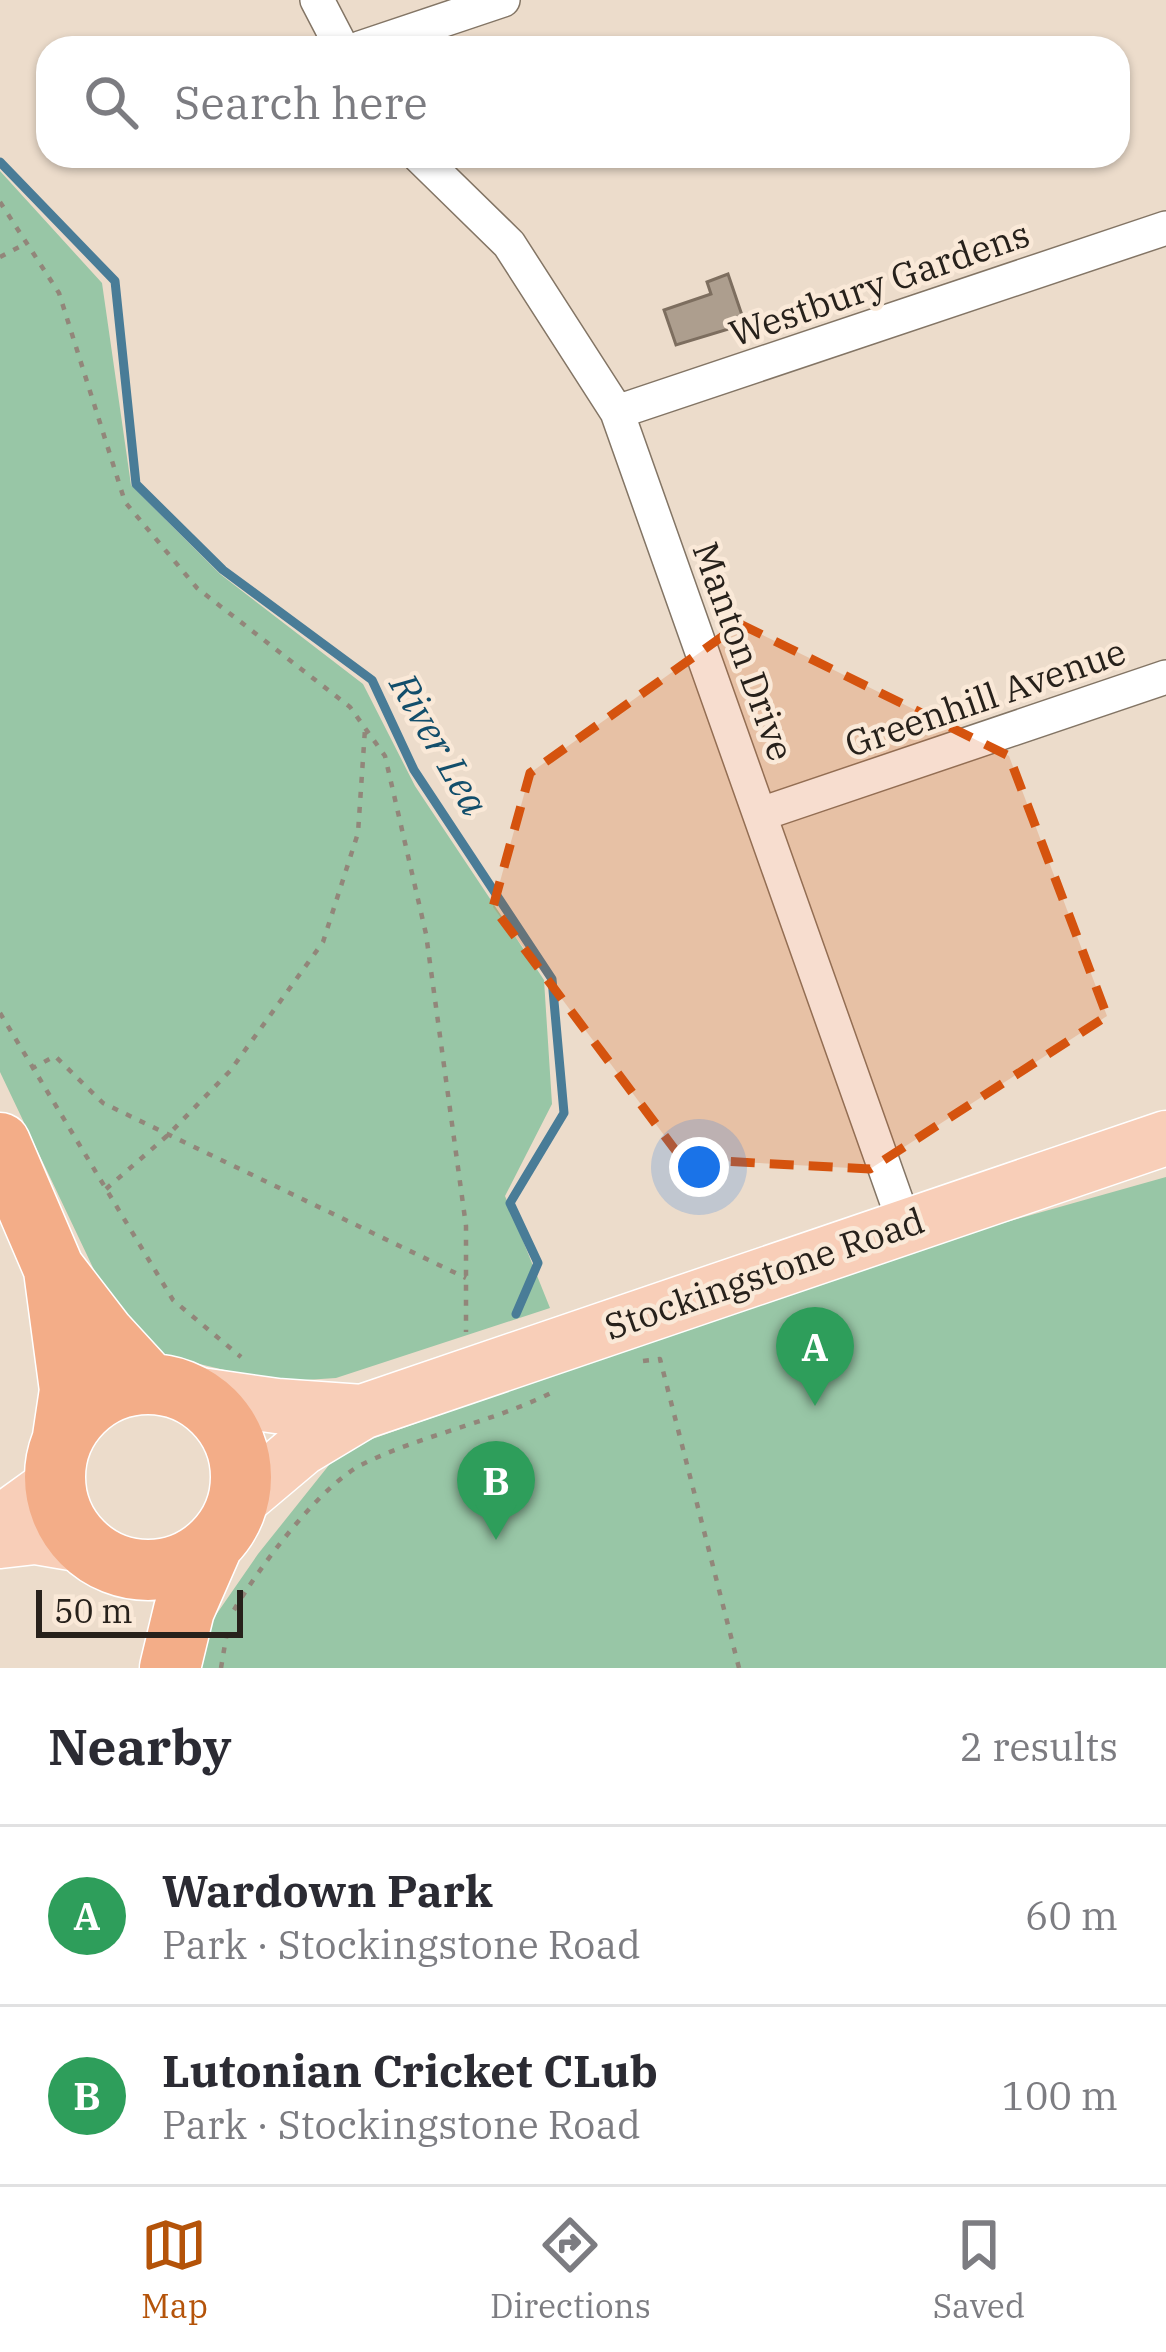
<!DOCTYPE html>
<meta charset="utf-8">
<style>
body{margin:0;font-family:"IBM Plex Serif",serif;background:#f7f7f7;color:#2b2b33}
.scale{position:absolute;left:36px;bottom:30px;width:207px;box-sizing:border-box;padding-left:12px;border:6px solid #27211b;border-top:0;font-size:33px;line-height:42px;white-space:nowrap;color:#27211b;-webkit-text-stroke:9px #fae9d8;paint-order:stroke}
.you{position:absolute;left:699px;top:1167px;width:42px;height:42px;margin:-30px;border:9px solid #fff;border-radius:50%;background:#1a73e8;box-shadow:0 0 0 18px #1a73e833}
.badge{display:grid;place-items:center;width:78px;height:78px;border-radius:50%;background:#b45309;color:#fff;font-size:39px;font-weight:700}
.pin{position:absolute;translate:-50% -99px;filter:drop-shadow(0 3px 6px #0008)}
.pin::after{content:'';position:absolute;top:63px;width:42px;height:36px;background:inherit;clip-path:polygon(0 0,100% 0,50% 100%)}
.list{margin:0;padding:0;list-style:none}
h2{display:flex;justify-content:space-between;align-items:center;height:156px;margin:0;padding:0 48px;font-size:51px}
h2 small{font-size:39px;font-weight:400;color:#7c7c81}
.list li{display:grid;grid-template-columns:78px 1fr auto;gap:36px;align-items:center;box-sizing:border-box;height:180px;padding:0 48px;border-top:3px solid #e1e1e2}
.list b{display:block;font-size:45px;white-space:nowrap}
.list p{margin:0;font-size:39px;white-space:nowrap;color:#7c7c81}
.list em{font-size:39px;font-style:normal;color:#7c7c81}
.icon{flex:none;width:66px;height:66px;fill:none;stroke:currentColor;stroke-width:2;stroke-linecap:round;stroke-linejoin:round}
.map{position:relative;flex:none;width:1166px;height:1668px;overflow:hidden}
.search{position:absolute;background:#fff;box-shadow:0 3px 9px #0004;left:36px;right:36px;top:36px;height:132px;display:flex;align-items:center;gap:30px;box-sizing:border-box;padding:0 42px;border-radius:36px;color:#7c7c81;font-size:45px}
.sheet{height:516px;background:#fff}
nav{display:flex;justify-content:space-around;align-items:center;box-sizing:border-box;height:168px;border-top:3px solid #e1e1e2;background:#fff;font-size:33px;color:#7c7c81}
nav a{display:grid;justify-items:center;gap:6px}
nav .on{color:#b45309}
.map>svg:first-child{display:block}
</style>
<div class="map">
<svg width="1166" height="1668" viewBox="0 0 1166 1668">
<rect width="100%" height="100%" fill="#ecdccb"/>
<path fill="#98c6a6" d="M0,171L102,283L131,485L220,574L363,684L415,786L544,980L552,1104L505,1196L550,1308L336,1378L275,1382L166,1356L147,1341L106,1295L0,1072Z
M1166,1177V1668H200L211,1622L258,1554L341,1450L907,1250Z"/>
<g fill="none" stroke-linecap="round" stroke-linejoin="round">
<path stroke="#497c97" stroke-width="9" d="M0,162L115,281L136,484L223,570L372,680L414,770L552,979L564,1113L510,1203L538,1263L516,1314"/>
</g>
<path fill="#ad9e8e" stroke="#7d6e5f" stroke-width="3" d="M728,274L745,324L676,345L664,310L711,294L707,282Z"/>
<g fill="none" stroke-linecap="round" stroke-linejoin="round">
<defs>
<path id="street" d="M317,0L342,48
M360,48L503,0
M419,156L509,244L617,412L905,1225
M617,412L1166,228
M761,814L1166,677"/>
<path id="primary" d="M193,1394L277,1406L362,1412
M238,1502L302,1448L362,1412L1166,1138
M0,1523L54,1484
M0,1541L35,1537L82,1545"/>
<path id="highway" d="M0,1143L54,1269L104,1334L149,1383
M54,1270L70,1390L63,1437
M55 1477a93 93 0 1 1 186 0a93 93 0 1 1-186 0Z
M170,1668L184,1610L212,1546"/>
</defs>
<use href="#street" stroke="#837565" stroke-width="36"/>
<use href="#primary" stroke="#fff" stroke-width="57"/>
<use href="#highway" stroke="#fff" stroke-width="63"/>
<path stroke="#92867a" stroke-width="4.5" stroke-dasharray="6 9" stroke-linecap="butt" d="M0,202L59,293L125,502L197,588L350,707L385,756L426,934L466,1226V1332
M0,257L27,243
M0,1013L173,1300L241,1357
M31,1069L55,1056L103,1103L466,1278
M106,1189L168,1135L230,1071L323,942L358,833L365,729
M643,1361L660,1359L739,1668
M234,1610C258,1569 320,1485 363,1464C424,1434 494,1422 555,1391
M221,1668L228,1626"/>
<use href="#street" stroke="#fff" stroke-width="33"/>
<use href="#primary" stroke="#f8ceb8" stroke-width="54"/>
<use href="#highway" stroke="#f3ad88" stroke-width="60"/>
</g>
<path fill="#d5530e" fill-opacity="0.2" stroke="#d5530e" stroke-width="9" stroke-dasharray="24 15" stroke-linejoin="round" d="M740,624L1009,756L1107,1016L870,1169L682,1159L493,907L530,773Z"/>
<g text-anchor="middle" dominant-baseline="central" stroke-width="9" stroke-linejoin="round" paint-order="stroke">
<g font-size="36" fill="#27211b" stroke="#fae9d8">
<text transform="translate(879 283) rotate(-19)">Westbury Gardens</text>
<text transform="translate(744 651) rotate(70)">Manton Drive</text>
<text transform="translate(985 697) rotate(-19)">Greenhill Avenue</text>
<text transform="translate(764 1273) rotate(-19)">Stockingstone Road</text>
</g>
<g font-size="39" font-style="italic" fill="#124e6b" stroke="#fae9d8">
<text transform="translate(440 744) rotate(60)">River Lea</text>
</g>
</g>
</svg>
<div class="scale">50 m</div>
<div class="you"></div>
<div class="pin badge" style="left:815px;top:1406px;background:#2e9e5b">A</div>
<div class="pin badge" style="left:496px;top:1540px;background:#2e9e5b">B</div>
<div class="search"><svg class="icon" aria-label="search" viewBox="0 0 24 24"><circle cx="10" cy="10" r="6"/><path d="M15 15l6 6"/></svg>Search here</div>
</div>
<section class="sheet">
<h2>Nearby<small>2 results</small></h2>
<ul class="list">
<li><span class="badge" style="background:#2e9e5b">A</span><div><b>Wardown Park</b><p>Park · Stockingstone Road</p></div><em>60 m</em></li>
<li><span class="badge" style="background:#2e9e5b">B</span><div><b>Lutonian Cricket CLub</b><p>Park · Stockingstone Road</p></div><em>100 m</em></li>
</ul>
</section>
<nav>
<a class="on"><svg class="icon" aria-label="map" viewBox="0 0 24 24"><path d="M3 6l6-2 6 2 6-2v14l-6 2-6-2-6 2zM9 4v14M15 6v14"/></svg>Map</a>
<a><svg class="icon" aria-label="directions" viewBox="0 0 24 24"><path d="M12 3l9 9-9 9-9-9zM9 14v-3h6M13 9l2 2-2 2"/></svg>Directions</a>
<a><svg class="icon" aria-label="saved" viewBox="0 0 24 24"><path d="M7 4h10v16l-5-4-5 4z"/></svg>Saved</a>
</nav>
